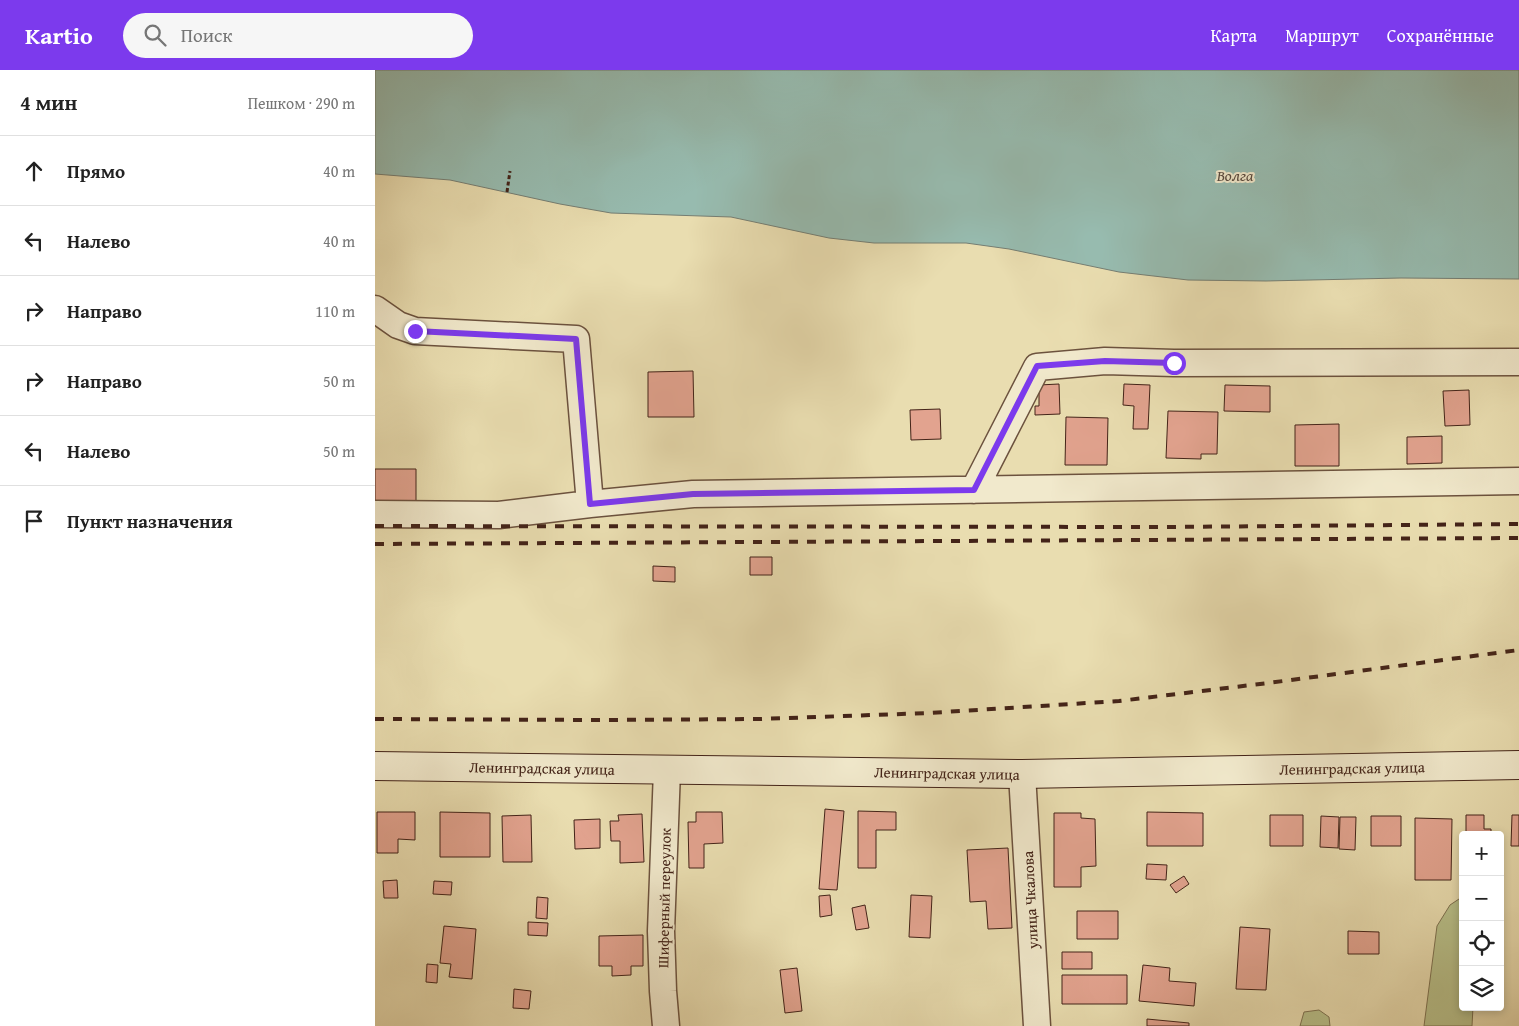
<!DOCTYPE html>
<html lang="ru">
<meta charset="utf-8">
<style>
body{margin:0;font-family:"Gentium Book Plus",serif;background:#f6f6f6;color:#222}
.controls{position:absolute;right:15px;bottom:15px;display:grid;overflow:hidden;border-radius:5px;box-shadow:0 2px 8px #0003}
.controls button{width:45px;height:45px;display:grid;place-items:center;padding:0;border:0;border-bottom:1px solid #e0e0e0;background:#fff;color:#222;font:25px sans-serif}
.stop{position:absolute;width:15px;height:15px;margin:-11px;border:4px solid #7c3aed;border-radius:50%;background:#fff}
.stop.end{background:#7c3aed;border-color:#fff;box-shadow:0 1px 5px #0008}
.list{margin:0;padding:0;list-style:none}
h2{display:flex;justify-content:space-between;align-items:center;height:65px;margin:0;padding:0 20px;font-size:21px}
h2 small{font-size:16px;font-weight:400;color:#767676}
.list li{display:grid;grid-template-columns:32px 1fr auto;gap:15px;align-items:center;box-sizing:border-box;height:70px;padding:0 20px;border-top:1px solid #e0e0e0}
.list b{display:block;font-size:19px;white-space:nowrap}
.list em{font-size:16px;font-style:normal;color:#767676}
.icon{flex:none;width:28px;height:28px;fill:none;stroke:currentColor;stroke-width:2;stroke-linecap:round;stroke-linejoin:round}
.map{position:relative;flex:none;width:1144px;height:956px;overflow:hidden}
header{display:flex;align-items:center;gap:30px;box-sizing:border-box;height:70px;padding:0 25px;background:#7c3aed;color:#fff}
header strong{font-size:24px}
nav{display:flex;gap:28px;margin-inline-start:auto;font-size:18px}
.search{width:350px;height:45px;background:#f6f6f6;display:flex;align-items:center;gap:12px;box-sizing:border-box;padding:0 18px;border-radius:28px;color:#767676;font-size:19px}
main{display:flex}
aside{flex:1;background:#fff}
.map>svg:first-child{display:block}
</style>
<header>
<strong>Kartio</strong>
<div class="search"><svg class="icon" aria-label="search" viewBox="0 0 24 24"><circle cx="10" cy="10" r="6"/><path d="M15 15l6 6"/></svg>Поиск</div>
<nav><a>Карта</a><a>Маршрут</a><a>Сохранённые</a></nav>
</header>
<main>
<aside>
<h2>4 мин<small>Пешком · 290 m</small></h2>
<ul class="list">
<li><svg class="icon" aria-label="ahead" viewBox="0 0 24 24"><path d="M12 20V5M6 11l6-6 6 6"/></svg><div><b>Прямо</b></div><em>40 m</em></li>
<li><svg class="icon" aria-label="left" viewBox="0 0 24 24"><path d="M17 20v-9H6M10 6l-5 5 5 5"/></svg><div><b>Налево</b></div><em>40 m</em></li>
<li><svg class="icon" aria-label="right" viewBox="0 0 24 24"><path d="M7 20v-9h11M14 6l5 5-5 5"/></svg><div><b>Направо</b></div><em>110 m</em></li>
<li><svg class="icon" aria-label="right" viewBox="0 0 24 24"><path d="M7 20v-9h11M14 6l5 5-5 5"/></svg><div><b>Направо</b></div><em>50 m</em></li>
<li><svg class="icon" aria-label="left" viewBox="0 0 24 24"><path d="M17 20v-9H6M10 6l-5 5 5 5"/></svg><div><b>Налево</b></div><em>50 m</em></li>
<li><svg class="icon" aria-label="arrive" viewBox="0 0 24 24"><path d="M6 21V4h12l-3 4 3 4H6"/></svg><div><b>Пункт назначения</b></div></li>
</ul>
</aside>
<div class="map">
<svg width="1144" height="956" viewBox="0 0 1144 956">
<rect width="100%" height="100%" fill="#e9ddb0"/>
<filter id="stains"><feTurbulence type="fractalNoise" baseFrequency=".004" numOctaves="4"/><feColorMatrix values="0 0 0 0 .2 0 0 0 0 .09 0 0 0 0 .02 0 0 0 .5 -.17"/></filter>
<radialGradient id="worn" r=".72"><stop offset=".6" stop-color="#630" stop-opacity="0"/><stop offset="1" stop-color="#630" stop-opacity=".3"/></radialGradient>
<path fill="#b8c08a" stroke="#7e7251" d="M1087,827L1088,937H1098L1097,956H1049L1062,856L1075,835Z
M944,940L954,947L955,956H925L929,942Z"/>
<path fill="#97bbaf" stroke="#757e73" d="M0,0H1144V209L1026,208L891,211L813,210L744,202L634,179L591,173H499L454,168L356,147L236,143L185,134L75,110L0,104Z"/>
<path fill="#e2a38f" stroke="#432318" d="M318,301L319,347H273V302Z
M684,314L685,344L660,345V336H664V315Z
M749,314L775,315L773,359H758L759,336L748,335Z
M850,315L895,316V342L849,341Z
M1094,320L1095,355L1070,356L1068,321Z
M565,339L566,369L536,370L535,340Z
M793,341L843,342L842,384H826V389L791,388Z
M691,347L733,348L732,395H690Z
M964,354V396H920V355Z
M1067,366V393L1032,394V367Z
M0,399H41V434H0Z
M375,487H397V505H375Z
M278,496L300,497V512L278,511Z
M450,739L469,741L462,820L444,819Z
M483,741L521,742V760H501V798H483Z
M2,742H40V770L23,769V783H2Z
M65,742L115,743V787H65Z
M321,742H347L348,773L329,774V798H314L313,752H321Z
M772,742L828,743V776H772Z
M679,743H706V748L720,749L721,796L706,797V817H679Z
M267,744L269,792L245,793V771H236L235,751H244L243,745Z
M156,745L157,792H128L127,746Z
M895,745H928V776H895Z
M1091,745H1109V759H1116V765H1091Z
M1137,745H1144V776H1136Z
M946,746L964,747L963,778L945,777Z
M996,746H1026V776H996Z
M965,747H981L980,780L964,779Z
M1040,748L1077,749L1076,810H1040Z
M225,749V778L200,779L199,750Z
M633,778L637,858L613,859L611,831L595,832L592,780Z
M772,794L792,795L791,810L771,809Z
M809,806L814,814L801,823L795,815Z
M22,810L23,828H9L8,811Z
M59,811L77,812L76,825L58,824Z
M455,825L457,845L445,847L444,826Z
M536,825L557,826L555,868L534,867Z
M162,827L173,828L172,849L161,848Z
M490,835L494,858L481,860L477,838Z
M702,841H743V869H702Z
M153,852L173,853L172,866L153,865Z
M69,856L101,859L97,909L74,907L76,894L65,893Z
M865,857L895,859L891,920L861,919Z
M973,861L1004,862V884H973Z
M268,865V896H256V905L237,906V896H224V866Z
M687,882H717V899H687Z
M52,894L63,895L62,913L51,912Z
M768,895L795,898L794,911L821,913L819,936L764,931Z
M422,898L427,941L410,943L405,900Z
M687,905H752V934H687Z
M139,919L156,921L154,939L138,938Z
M772,949L814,953V956H772Z"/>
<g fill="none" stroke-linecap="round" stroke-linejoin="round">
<defs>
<path id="minor" d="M0,239L23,255L40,261L201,269L215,434
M599,420L662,297L730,291L799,293L1144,292
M0,444L124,445L215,434L318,424L1144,411
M647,704L662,956
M291,956L288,921L286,861L292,700"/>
<path id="secondary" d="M0,696L647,704L1144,695"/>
</defs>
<use href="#minor" stroke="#6c523e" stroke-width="29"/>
<use href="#secondary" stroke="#432318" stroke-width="30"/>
<path stroke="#432318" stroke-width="3" stroke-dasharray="4 2.5" stroke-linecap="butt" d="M132,122L135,101"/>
<use href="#minor" stroke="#f1e9cc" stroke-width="26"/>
<use href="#secondary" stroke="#f1e9cc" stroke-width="28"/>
<path stroke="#432318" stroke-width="4" stroke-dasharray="9 9" stroke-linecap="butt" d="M0,456L791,457L1144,454
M0,474L1144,468
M0,649L226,650L385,649L554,643L744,631L893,613L1144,580"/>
</g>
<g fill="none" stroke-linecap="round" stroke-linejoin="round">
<path stroke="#7c3aed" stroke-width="6" d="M40,261L201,269L215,434L318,424L599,420L662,296L730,291L799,293"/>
</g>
<g text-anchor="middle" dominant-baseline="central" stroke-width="4" stroke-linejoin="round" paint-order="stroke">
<g font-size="15" fill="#432318" stroke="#f1e9cc">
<text transform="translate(167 698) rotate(1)">Ленинградская улица</text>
<text transform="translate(977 698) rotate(-1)">Ленинградская улица</text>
<text transform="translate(572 703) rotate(1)">Ленинградская улица</text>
<text transform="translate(289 828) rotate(-89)">Шиферный переулок</text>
<text transform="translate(655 830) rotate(-93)">улица Чкалова</text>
</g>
<g font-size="16" font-style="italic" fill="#58493e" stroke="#f1e9cc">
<text x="860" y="105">Волга</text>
</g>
</g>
<rect width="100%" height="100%" filter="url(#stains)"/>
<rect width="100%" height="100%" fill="url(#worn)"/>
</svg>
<div class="controls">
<button>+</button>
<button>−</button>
<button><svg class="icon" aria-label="locate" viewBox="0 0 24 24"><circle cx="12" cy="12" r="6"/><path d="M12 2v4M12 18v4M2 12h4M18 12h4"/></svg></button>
<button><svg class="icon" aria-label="layers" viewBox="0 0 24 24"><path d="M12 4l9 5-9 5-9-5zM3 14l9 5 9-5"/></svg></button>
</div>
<div class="stop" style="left:799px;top:293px"></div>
<div class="stop end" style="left:40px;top:261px"></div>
</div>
</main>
